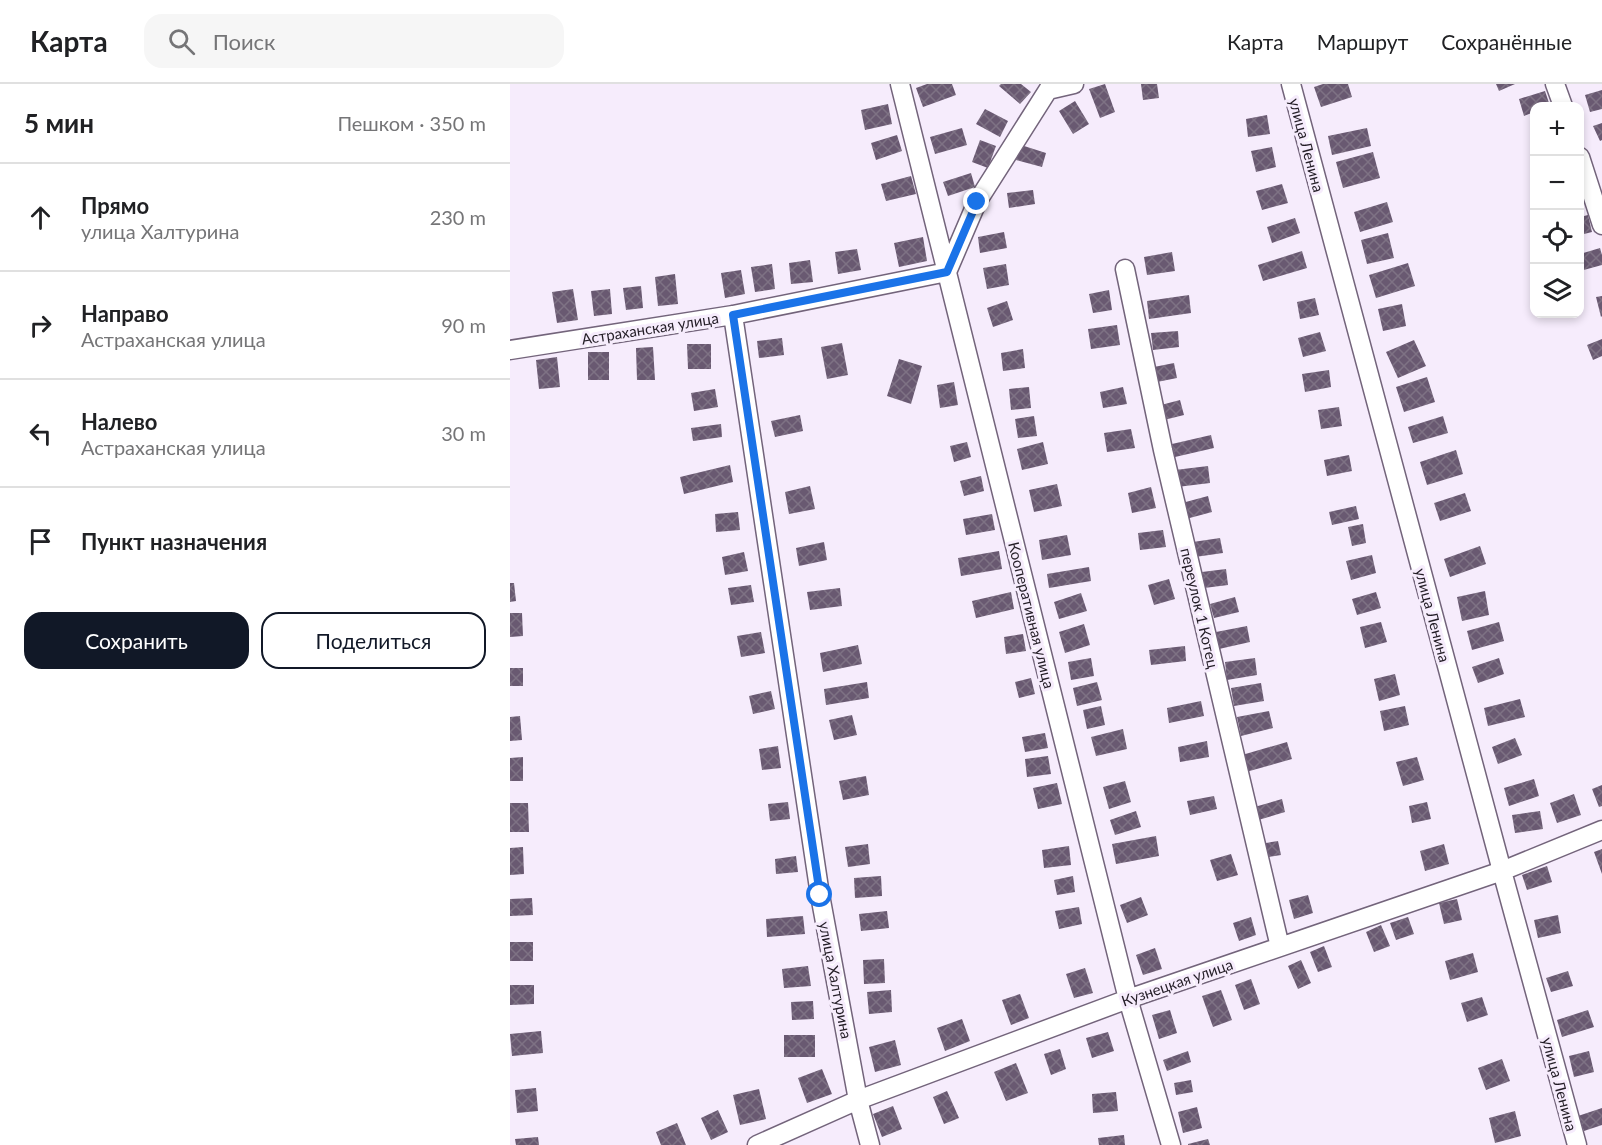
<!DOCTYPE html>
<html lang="ru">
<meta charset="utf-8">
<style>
body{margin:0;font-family:Lato,sans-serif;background:#f6f6f6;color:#202124}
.controls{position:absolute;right:18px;top:18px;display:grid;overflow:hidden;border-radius:12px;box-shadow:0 3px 9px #0003}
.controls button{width:54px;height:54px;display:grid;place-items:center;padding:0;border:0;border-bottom:2px solid #e0e0e0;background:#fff;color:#202124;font:30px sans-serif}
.stop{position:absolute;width:18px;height:18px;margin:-14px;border:4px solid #1a73e8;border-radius:50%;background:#fff}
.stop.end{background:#1a73e8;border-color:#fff;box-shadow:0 2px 6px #0008}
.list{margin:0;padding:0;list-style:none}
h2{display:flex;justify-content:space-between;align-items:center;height:78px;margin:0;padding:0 24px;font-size:26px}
h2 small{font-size:20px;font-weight:400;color:#757577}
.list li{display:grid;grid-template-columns:39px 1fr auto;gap:18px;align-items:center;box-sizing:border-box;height:108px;padding:0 24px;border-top:2px solid #e0e0e0}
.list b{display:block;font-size:22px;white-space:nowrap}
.list p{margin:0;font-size:20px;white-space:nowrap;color:#757577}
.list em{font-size:20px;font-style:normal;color:#757577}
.actions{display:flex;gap:12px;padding:18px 24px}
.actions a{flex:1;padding:14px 0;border:2px solid #111827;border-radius:18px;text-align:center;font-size:21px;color:#111827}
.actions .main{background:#111827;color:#fff}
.icon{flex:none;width:33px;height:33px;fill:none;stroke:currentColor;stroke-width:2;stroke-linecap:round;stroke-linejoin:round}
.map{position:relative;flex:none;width:1092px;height:1061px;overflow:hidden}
header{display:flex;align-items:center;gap:36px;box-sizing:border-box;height:84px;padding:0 30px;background:#fff;border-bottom:2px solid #e0e0e0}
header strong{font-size:28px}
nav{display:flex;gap:33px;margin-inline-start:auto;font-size:21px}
.search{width:420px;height:54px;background:#f6f6f6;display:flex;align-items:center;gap:15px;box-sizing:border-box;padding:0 21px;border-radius:18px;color:#757577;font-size:22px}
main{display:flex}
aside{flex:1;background:#fff}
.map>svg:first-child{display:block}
</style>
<header>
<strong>Карта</strong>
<div class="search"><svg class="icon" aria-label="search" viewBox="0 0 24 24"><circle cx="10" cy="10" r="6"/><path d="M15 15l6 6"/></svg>Поиск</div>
<nav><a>Карта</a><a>Маршрут</a><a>Сохранённые</a></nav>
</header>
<main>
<aside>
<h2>5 мин<small>Пешком · 350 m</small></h2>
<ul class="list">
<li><svg class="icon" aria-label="ahead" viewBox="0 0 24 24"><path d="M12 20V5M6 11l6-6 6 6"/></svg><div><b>Прямо</b><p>улица Халтурина</p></div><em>230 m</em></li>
<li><svg class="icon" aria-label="right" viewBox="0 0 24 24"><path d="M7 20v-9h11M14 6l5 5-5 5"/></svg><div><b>Направо</b><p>Астраханская улица</p></div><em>90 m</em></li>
<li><svg class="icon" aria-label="left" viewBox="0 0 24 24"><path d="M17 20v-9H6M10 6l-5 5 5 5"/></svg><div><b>Налево</b><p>Астраханская улица</p></div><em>30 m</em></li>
<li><svg class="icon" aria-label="arrive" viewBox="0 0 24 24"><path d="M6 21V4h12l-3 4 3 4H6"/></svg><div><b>Пункт назначения</b></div></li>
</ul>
<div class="actions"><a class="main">Сохранить</a><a>Поделиться</a></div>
</aside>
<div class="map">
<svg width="1092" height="1061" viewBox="0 0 1092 1061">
<defs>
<pattern id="building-cross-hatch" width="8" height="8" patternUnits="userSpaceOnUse" patternTransform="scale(1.5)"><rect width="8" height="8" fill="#695971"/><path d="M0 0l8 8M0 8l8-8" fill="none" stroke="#7e7284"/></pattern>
</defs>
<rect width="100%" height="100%" fill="#f6ecfc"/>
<path fill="url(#building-cross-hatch)" d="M417,0H442L446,11L413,23L406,4Z
M491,0H511L521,8L510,20L489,2Z
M595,0L605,28L590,34L579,5Z
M631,0H647L649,14L633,16Z
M813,0H838L842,13L811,23L804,3Z
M986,0H1005L989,7Z
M1092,6V25L1080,28L1075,11Z
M1035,7L1040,22H1024V28L1014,32L1009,15Z
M565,17L579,40L563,50L549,27Z
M378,20L382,40L355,46L351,26Z
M475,25L498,37L490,53L466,40Z
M757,31L760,50L738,53L736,35Z
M1092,39V56L1090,57L1083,42Z
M452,44L457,61L425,70L420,53Z
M857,44L861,62L822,71L818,52Z
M387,51L392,67L366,76L361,59Z
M470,56L486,62L478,84L462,78Z
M511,61L536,69L532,83L506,76Z
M762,63L766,83L746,88L741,67Z
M863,68L870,94L833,104L826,78Z
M461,89L465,103L438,112L433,98Z
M401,92L406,110L376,117L371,100Z
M772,100L778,119L752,126L746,107Z
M523,106L525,120L499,124L497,109Z
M877,118L883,138L850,148L844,128Z
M1078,131L1082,148L1070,151V133Z
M785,134L790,149L762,159L757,143Z
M494,148L497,164L470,169L468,153Z
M878,149L884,174L857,180L851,156Z
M413,153L417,177L389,183L384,159Z
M1090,164L1092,171V181L1070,187V170Z
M347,165L351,186L328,190L325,168Z
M792,167L797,184L753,197L748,181Z
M662,168L665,187L637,191L634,173Z
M300,176L303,198L281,200L279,179Z
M898,179L905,202L866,214L859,191Z
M262,180L265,205L245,208L241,183Z
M496,180L499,201L477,205L473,184Z
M231,186L235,210L215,214L211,189Z
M165,190L168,220L148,222L145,193Z
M131,202L133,224L116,226L113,204Z
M63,205L68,236L47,239L42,208Z
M100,205L102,230L84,232L81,207Z
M599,206L602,226L583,229L579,210Z
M679,211L681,229L639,235L637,217Z
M1092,212V232L1091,233L1086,213Z
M805,214L809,231L790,235L787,218Z
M497,217L503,236L483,243L477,224Z
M892,220L896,242L873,247L868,225Z
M607,241L610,261L581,265L578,245Z
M668,247L669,263L643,266L641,249Z
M810,248L816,267L793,273L788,254Z
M272,254L274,271L249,274L247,257Z
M1092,255V272L1083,276L1077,261Z
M904,256L916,282L888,294L876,268Z
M332,259L338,291L317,295L311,263Z
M177,260H201V285H178Z
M143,263L145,296H127L126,264Z
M513,265L515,284L493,287L491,269Z
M78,268H99V296H78Z
M47,273L50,303L29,305L26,276Z
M389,275L412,282L401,320L377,312Z
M664,279L667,294L647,298L644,283Z
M819,286L821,303L795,308L792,290Z
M917,293L925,318L894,328L886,303Z
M444,298L448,321L430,324L427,301Z
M519,303L521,324L501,326L499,305Z
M613,303L617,320L593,324L590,308Z
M205,305L208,323L184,327L181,309Z
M670,316L674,331L654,336L651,321Z
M829,323L832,342L811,345L808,326Z
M290,331L293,347L265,353L261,337Z
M524,332L527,352L508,354L505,335Z
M933,332L938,349L903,359L898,343Z
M211,340L212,353L183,357L181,344Z
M621,345L625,364L597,368L594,349Z
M701,351L704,364L665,373L662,360Z
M457,358L461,373L444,378L440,362Z
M533,358L538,380L512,386L507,365Z
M946,366L953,390L917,401L910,378Z
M839,371L842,387L817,392L814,376Z
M220,381L223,398L174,410L170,393Z
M698,382L700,399L667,403L665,386Z
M471,392L474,407L454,412L450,397Z
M547,400L552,422L524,428L519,406Z
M300,402L305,425L279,430L275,408Z
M641,403L646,424L622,429L618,409Z
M955,409L961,427L930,437L924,419Z
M698,412L702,428L676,435L672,419Z
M846,422L849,435L822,441L819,428Z
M228,428L230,446L206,448L205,430Z
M482,430L485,446L456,451L453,435Z
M853,440L856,459L842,462L838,443Z
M653,446L656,463L630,466L628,449Z
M557,451L561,471L532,476L529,456Z
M710,454L713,469L685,473L683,458Z
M314,458L317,476L289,482L286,464Z
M970,462L976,480L940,493L934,475Z
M489,467L492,485L451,492L448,474Z
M234,468L238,487L215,491L212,473Z
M862,471L866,489L841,496L836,477Z
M579,483L581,497L539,504L537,490Z
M716,485L718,501L694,504L692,488Z
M659,495L665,515L644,521L638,501Z
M0,499H4L6,517L0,518Z
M241,501L244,518L221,521L218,504Z
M330,504L332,522L300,526L297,508Z
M975,507L979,531L952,537L947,513Z
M501,508L504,525L466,534L462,517Z
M866,508L871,524L847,531L842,515Z
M571,509L577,527L549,535L544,518Z
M725,513L729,528L704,534L700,520Z
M0,529H12L13,552L0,553Z
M871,538L877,558L855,564L850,543Z
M989,538L994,557L962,566L957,547Z
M574,540L580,561L555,569L549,548Z
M737,542L740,558L709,565L706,548Z
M251,548L255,569L231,573L227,552Z
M513,550L516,567L496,570L494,553Z
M348,561L352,580L313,588L310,569Z
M675,562L676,577L641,581L639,566Z
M581,574L584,592L561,596L558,578Z
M745,574L747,591L717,596L715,578Z
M989,574L994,590L968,599L962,583Z
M0,584H13V602H0Z
M885,590L890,611L869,617L864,595Z
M521,594L525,610L509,614L505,598Z
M357,598L359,614L316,621L314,605Z
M587,598L592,616L567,622L563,604Z
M751,599L754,617L724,622L721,604Z
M261,607L265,625L243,630L239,612Z
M1010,615L1015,633L978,642L974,624Z
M691,617L694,632L659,639L657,624Z
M591,622L595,641L577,645L573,626Z
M895,622L899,641L874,647L870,627Z
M759,627L763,644L731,652L727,633Z
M342,631L347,651L324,656L319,636Z
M10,632L12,656L0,657V633Z
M613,645L617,665L586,672L581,653Z
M535,649L538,664L515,668L512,653Z
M1005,654L1012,671L988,680L982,663Z
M697,657L699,673L670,678L668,663Z
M777,658L782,675L736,688L732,671Z
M268,662L271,684L252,686L249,665Z
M538,672L541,690L517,693L515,675Z
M13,673V697H0V674Z
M907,673L914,696L893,702L886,678Z
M356,692L359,711L333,716L329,697Z
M1024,695L1029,712L999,722L994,704Z
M615,697L621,718L599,725L593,703Z
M547,699L552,720L528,725L523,704Z
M1092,701V722L1089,723L1082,705Z
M1064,710L1071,731L1047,739L1040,719Z
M704,712L707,725L680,731L677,717Z
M772,715L775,728L745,737L741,724Z
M278,718L280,735L260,737L258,720Z
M917,718L921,735L902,739L899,722Z
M0,719H18L19,748H0Z
M626,727L631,743L605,751L600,736Z
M1030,727L1033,745L1005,749L1002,731Z
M646,752L649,772L606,780L602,760Z
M768,757L771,771L753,774L750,760Z
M358,760L360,780L338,783L335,763Z
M934,760L939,780L915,787L910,767Z
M559,762L561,781L534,784L532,766Z
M13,763L14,790L0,791V764Z
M1092,765V790L1084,768Z
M721,770L728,791L707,797L700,776Z
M286,772L288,788L266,790L265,775Z
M1037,782L1042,798L1017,806L1012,791Z
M371,792L372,812L345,814L344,794Z
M563,792L565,808L547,811L544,796Z
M798,811L803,829L784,835L779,816Z
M631,813L638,831L617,839L610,821Z
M22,814L23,831L0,832V815Z
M947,815L952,836L934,840L929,819Z
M569,823L572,840L549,845L545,827Z
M377,827L379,844L351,847L349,830Z
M1048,831L1051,849L1028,854L1024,836Z
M293,832L295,850L257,853L256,835Z
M741,833L746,851L729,857L723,839Z
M898,833L904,850L886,856L880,839Z
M871,841L880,862L864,868L856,848Z
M0,858H23V877H0Z
M814,862L822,883L808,888L800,868Z
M645,864L652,885L633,891L626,871Z
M963,869L968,888L940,896L935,877Z
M374,875L375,899L354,900L353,876Z
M791,876L801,899L788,905L778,882Z
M298,882L301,902L274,904L272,885Z
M575,884L583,909L564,914L556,890Z
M1058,887L1063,902L1041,908L1036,894Z
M741,895L750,920L734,926L725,901Z
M0,901H24V920L0,921Z
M381,906L382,928L359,930L357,908Z
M711,906L722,936L703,943L692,912Z
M510,910L519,934L501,941L492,916Z
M972,913L978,931L957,938L951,919Z
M303,917L304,935L282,936L281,918Z
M660,926L667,949L649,955L642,931Z
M1078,926L1084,943L1052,953L1047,936Z
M452,935L460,957L435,967L427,944Z
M31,947L33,969L2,972L0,950Z
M598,948L604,967L582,974L576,954Z
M274,951H305V973H274Z
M385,956L391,981L365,988L359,963Z
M550,965L556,985L541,991L534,970Z
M678,967L681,978L657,987L653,976Z
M1079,967L1084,988L1064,993L1059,972Z
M992,975L1000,997L976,1006L968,984Z
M506,979L518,1009L496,1017L484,988Z
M312,985L322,1010L297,1019L288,994Z
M681,996L683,1008L666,1011L664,999Z
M26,1004L28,1027L7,1029L5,1006Z
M249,1005L256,1035L230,1041L223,1011Z
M437,1007L449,1034L434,1040L423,1013Z
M606,1008L608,1027L583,1029L582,1010Z
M383,1022L392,1045L372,1053L363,1030Z
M687,1023L692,1044L673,1049L668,1028Z
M1092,1024V1041L1074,1047L1068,1032Z
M208,1026L218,1048L201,1056L191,1034Z
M1005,1027L1011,1052L985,1059L979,1034Z
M167,1039L176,1061H151L146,1048Z
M614,1051L615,1061H589L588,1054Z
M28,1053L29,1061H6L5,1055Z
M698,1055L700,1061H678V1060Z"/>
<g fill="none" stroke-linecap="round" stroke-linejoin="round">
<defs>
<path id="street" d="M390,0L618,915L661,1061
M781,0L992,787L1067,1061
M1045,0L1053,22
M1070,73L1092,141
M615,185L653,366L770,863
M223,231L310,811L348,1016L360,1061
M0,266L223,231L437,188L467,118L538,6L564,0
M247,1061L348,1016L618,915L992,787L1092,746"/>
</defs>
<use href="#street" stroke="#73647b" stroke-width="21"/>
<use href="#street" stroke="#fff" stroke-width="18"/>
</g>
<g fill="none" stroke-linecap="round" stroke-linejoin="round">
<path stroke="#1a73e8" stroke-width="8" d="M310,811L223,231L437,188L467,118"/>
</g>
<g text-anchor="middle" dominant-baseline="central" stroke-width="6" stroke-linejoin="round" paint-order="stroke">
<g font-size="15" fill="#231d26" stroke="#f6ecfc">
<text transform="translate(797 61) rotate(75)">улица Ленина</text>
<text transform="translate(140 244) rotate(-9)">Астраханская улица</text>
<text transform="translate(690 524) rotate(77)">переулок 1 Котец</text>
<text transform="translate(522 531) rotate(76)">Кооперативная улица</text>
<text transform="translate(923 531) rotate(75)">улица Ленина</text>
<text transform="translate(326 896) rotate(79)">улица Халтурина</text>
<text transform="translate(667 898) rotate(-19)">Кузнецкая улица</text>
<text transform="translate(1050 1000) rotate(75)">улица Ленина</text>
</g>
</g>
</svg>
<div class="controls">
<button>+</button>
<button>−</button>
<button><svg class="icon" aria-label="locate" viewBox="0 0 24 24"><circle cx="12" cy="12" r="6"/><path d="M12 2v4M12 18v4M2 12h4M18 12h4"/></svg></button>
<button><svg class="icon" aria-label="layers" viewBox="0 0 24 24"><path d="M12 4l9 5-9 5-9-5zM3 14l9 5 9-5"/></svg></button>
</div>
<div class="stop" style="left:310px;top:811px"></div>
<div class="stop end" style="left:467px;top:118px"></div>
</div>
</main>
